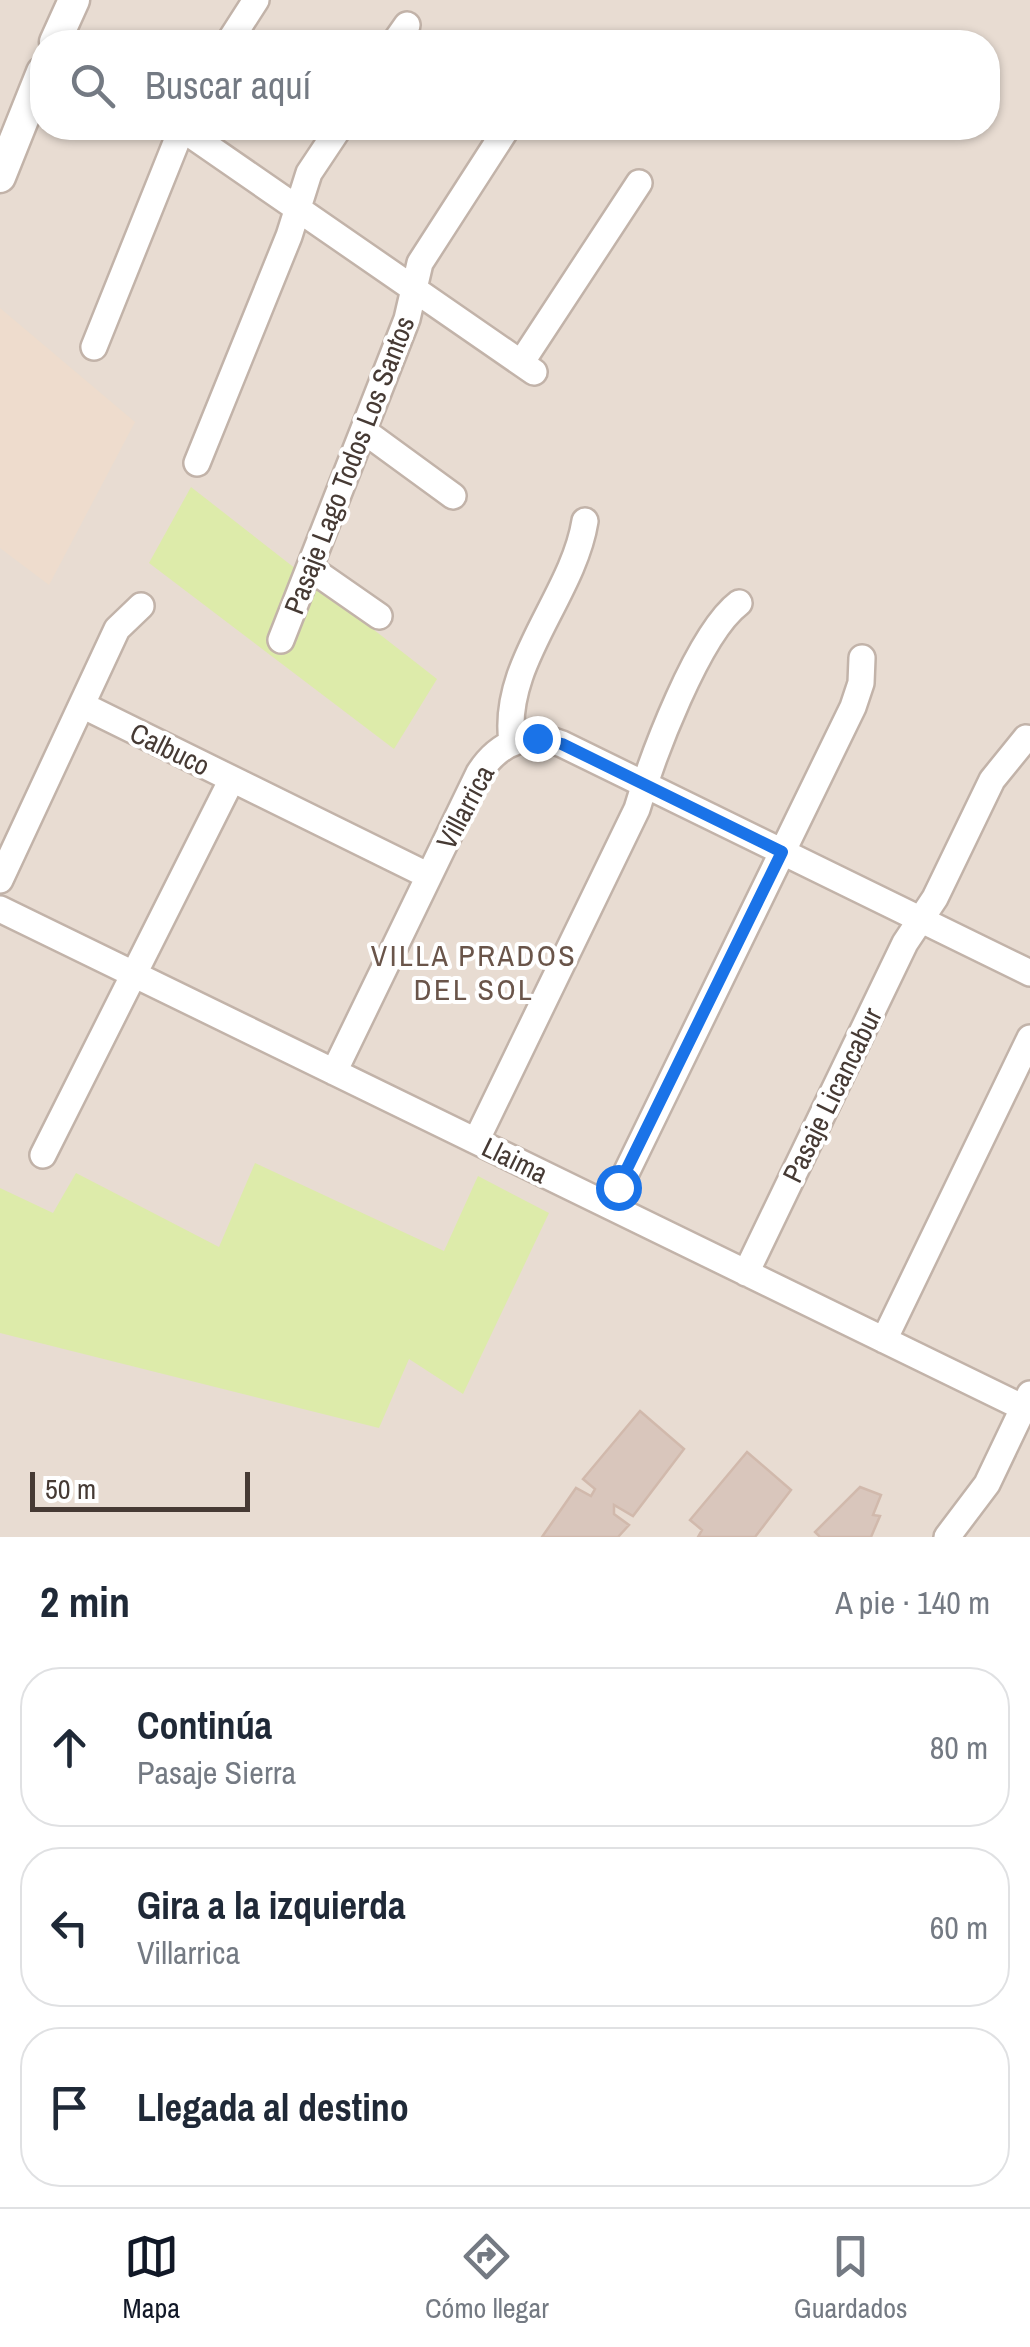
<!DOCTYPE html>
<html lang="es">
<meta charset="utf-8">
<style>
body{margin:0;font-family:"Archivo Narrow",sans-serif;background:#f6f6f7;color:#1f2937}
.scale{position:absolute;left:30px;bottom:25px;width:220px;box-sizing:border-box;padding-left:10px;border:5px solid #463a34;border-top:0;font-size:28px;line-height:35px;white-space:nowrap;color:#463a34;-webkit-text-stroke:8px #fff;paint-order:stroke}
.stop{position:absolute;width:30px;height:30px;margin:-22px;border:8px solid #1a73e8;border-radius:50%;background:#fff}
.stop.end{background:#1a73e8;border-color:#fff;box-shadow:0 2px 10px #0008}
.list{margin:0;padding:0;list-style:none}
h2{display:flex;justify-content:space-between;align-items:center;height:130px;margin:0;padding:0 40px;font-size:42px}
h2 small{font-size:32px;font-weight:400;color:#747a83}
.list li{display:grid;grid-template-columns:65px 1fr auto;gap:30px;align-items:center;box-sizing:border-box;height:160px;margin:0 20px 20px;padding:0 20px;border:2px solid #e0e1e3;border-radius:40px}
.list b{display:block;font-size:38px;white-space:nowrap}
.list p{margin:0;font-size:32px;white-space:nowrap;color:#747a83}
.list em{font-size:32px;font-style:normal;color:#747a83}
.icon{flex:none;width:55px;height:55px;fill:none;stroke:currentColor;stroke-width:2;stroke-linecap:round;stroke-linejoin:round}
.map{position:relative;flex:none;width:1030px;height:1537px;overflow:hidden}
.search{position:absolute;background:#fff;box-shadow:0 2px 8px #0004;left:30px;right:30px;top:30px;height:110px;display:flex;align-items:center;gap:25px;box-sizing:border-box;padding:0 35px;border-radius:40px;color:#747a83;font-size:38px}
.sheet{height:670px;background:#fff}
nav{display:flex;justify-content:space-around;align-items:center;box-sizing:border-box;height:140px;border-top:2px solid #e0e1e3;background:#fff;font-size:28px;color:#747a83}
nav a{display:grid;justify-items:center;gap:5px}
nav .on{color:#111827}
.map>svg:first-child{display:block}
</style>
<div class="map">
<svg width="1030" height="1537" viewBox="0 0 1030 1537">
<rect width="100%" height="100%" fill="#f3ebe4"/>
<path fill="#e8dcd2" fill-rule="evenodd" d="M0,0H1030V1537H0ZM42,42H988V128H42Z"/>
<path fill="#eedccd" d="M0,308L135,422L49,585L0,548Z"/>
<path fill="#ddebaa" d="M191,487L437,679L394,749L149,563Z
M255,1163L444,1251L478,1176L549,1213L463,1394L409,1359L379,1428L0,1333V1188L53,1213L76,1173L219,1247Z"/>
<path fill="#d9c6bc" stroke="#d1b9ac" stroke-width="2.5" d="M640,1411L684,1449L633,1516L614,1505V1514L629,1525L618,1537H542L576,1488L591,1496L595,1489L583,1479Z
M747,1452L791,1490L755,1537H698L702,1530L690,1520Z
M860,1487L881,1495L873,1515L880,1516L871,1537H820L815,1532Z"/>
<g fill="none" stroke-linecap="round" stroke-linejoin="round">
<defs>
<path id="minor" d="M229,42L256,0
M395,42L407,25
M181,128L534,372
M94,347L182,128
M521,363L639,183
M364,431L453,496
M197,463L289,236L309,173L339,128
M310,568L379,616
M281,640L407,319L420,263L507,128
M84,706L429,876
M512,742C501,664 573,596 585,521
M0,880L117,629L141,606
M0,909L1030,1411
M334,1072L479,773C499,742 528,731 562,744L1030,973
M476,1141L637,809C652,758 698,634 739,603
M43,1155L232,779
M610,1206L853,707L861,683L862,658
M746,1273L905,943L935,898L992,780L1026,738
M884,1340L1030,1038
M947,1537L987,1484L1030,1394"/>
<path id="tertiary" d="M55,42L74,0
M0,177L42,72"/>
</defs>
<use href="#minor" stroke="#c2b3a9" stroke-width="30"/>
<use href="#tertiary" stroke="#c2b3a9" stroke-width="35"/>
<use href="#minor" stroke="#fff" stroke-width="25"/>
<use href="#tertiary" stroke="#fff" stroke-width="30"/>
</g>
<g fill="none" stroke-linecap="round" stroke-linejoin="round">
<path stroke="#1a73e8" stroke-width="12" d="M537,738L562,744L782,852L618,1187"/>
</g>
<g text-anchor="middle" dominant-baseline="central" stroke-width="8" stroke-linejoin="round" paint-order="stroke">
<g font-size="28" fill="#463a34" stroke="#fff">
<text transform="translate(349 465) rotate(-69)">Pasaje Lago Todos Los Santos</text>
<text transform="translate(170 749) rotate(26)">Calbuco</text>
<text transform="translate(465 807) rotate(-62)">Villarrica</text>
<text transform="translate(832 1095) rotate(-64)">Pasaje Licancabur</text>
<text transform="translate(515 1160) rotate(26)">Llaima</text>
</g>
<g font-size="30" letter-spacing="2.5" fill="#6a554a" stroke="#fff">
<text x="474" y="955">VILLA PRADOS<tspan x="474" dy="34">DEL SOL</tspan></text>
</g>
</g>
</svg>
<div class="scale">50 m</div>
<div class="stop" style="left:618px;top:1187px"></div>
<div class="stop end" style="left:537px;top:738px"></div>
<div class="search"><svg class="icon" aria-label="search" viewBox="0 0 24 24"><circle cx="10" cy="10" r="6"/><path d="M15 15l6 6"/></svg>Buscar aquí</div>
</div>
<section class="sheet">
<h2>2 min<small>A pie · 140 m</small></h2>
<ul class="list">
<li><svg class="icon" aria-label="ahead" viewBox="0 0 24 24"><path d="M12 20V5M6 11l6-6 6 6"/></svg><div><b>Continúa</b><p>Pasaje Sierra</p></div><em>80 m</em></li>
<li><svg class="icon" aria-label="left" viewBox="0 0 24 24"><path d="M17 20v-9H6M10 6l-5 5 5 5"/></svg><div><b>Gira a la izquierda</b><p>Villarrica</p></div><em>60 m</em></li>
<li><svg class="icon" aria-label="arrive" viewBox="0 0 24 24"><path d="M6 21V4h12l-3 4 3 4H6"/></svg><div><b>Llegada al destino</b></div></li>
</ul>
</section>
<nav>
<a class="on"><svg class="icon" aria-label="map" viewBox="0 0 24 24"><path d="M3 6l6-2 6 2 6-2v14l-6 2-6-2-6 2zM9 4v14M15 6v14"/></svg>Mapa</a>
<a><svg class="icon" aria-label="directions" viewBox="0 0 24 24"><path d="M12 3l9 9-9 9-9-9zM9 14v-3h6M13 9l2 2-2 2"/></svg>Cómo llegar</a>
<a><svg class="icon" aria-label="saved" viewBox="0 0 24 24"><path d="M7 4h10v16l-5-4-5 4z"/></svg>Guardados</a>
</nav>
